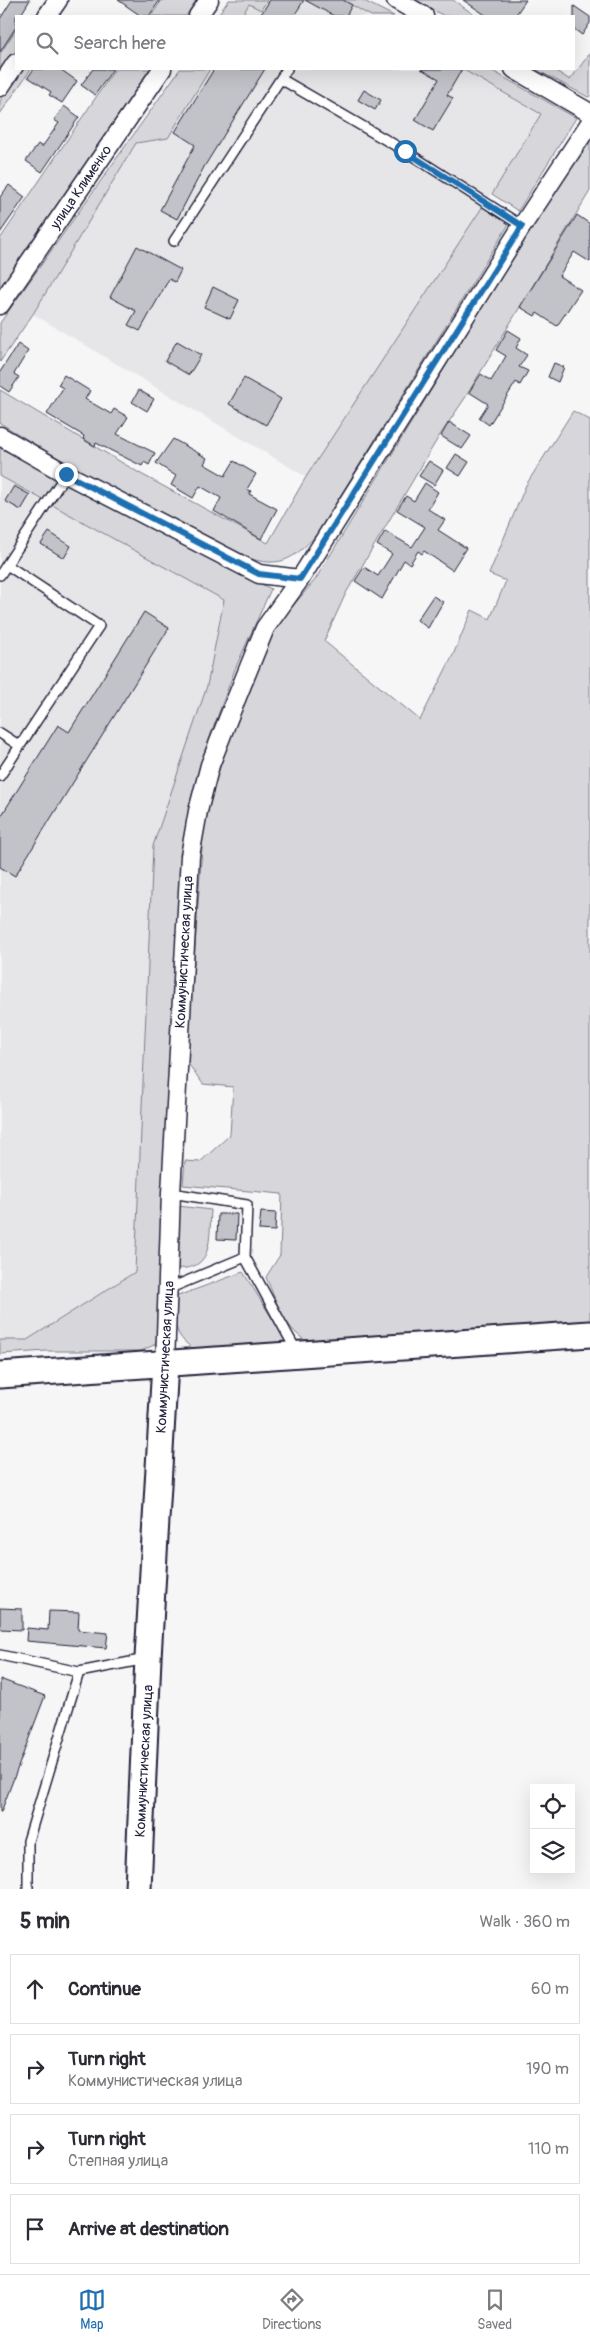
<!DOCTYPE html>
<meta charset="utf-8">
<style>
body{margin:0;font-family:Pangolin,sans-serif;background:#f7f7f7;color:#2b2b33}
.controls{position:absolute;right:15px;bottom:15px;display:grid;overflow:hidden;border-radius:0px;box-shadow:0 5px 20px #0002}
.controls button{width:45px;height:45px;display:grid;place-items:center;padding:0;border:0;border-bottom:1px solid #e1e1e2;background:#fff;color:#2b2b33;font:25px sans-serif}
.stop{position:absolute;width:15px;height:15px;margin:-11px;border:4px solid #1f6fb2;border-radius:50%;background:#fff}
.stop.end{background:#1f6fb2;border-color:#fff;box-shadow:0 1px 5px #0008}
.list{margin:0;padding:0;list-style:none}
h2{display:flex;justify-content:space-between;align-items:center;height:65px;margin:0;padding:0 20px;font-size:21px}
h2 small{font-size:16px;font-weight:400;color:#7c7c81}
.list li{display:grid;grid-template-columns:32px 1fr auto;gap:15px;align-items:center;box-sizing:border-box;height:70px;margin:0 10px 10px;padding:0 10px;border:1px solid #e1e1e2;border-radius:0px}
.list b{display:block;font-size:19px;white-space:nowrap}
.list p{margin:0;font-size:16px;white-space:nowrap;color:#7c7c81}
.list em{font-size:16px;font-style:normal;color:#7c7c81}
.icon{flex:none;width:28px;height:28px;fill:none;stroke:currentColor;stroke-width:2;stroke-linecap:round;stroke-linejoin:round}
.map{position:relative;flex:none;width:590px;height:1889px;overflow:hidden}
.search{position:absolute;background:#fff;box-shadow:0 5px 20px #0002;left:15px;right:15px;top:15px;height:55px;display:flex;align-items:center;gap:12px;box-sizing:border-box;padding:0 18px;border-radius:0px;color:#7c7c81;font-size:19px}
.sheet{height:385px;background:#fff}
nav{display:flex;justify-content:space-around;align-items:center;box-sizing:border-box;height:70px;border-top:1px solid #e1e1e2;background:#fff;font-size:14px;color:#7c7c81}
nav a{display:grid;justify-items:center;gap:2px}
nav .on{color:#1f6fb2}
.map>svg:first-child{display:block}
</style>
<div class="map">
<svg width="590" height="1889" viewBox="0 0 590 1889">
<rect width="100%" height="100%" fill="#f6f6f7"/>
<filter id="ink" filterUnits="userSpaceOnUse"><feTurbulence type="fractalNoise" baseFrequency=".02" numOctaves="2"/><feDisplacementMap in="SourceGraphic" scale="10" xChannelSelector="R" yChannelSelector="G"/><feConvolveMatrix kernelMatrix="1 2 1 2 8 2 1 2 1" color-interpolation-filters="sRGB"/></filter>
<g filter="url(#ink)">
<path fill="#e6e6e9" d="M267,0H343L371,16H242L249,3L261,10Z
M210,69H462L541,114L492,194L306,477L33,314L136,143L168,138Z
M0,476L224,600L207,686L153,847L135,1272L27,1340H0Z"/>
<path fill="#d7d7db" stroke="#7c7c8b" d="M162,0H197L186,16H151Z
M229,0H267L261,10L249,4L242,16H217Z
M343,0H362L394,16H371Z
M416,0H453L476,16H444Z
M16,29V51L0,75V54Z
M590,53V96L588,97L535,69H553L570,80Z
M22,69H31L0,114V101Z
M115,69H150L0,287V239Z
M180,69H210L168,138L136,143L33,314L0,362V323Z
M462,69H489L576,118L518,211L492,194L541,114Z
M590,134V191L465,398L438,438L346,593L324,641L420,720L453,655L472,610L490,619L506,581L489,574L526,485L573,411L590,420V1323L311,1343C286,1333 276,1301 266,1277L280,1255L282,1194L183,1185L185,1161L200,1162L230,1135L233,1087L203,1084L187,1062L203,833L212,792L239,708L274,628L315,580L491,292Z
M483,206L509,224L316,535C304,548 291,562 272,562C247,563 221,544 199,533C132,499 64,463 0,423V390L141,474L268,543L306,477Z
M0,448L271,589L235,669L203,756L190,804L183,844L176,958L160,1335L154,1345L141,1351H47L0,1354V1340H27L135,1272L153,846L207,686L224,600L0,476Z
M178,1206L211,1210C209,1238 214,1272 175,1268Z
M243,1272L288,1344L195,1350C171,1334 176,1323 175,1297Z"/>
<path fill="#c2c2c9" stroke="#22223b" d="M12,0H30L20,16H16V27L0,52V19Z
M118,0H160L149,16H141Z
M270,0H304L294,16H260Z
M305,0H343L352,5L346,16H334Z
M463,0H526L515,16H487Z
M574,6L590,17V23L582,35L574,29Z
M34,69H60L77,81L62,103L49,95L51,92L28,77Z
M93,69H113L95,95L81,85Z
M214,69H265L204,167L177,219L160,210L195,145L175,132Z
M421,69H462L447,95L453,98L433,131L415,120L439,79Z
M364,90L381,100L375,110L358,100Z
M64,106L79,117L42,172L26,161L38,144L42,147L59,123L54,120Z
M9,185L25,197L0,233V197Z
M577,215L590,224V262L574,252L559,276L581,290L557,326L537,313L535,316L520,307Z
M137,246L181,270L175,282L169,279L140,331L128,325L136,311L110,297Z
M213,287L239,300L230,319L204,307Z
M508,330L521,338L516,348L527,355L519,367L528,371L520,385L516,382L489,425L479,418L488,404L469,392L481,374L491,381L506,356L496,350Z
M177,341L201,355L189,375L165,361Z
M18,344L28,351L14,374L19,377L9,392L0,386V372Z
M554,363L564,367L558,382L548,377Z
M64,375L90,391L85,399L111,414L114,409L128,417L117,434L155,453L149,465L144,462L142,466L96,443L95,446L83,439L84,436L47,414L63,388L58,385Z
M244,378L281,399L266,425L229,404Z
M139,390L154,399L147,411L132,402Z
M449,422L471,436L462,449L441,436Z
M173,439L207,458L204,464L225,476L234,461L256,474L247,489L251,491L249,494L277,509L261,539L214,511L221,498L200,486L193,498L171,485L176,476L156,463Z
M456,454L469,462L460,476L447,468Z
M429,461L443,470L434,485L419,476Z
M425,483L438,492L428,509L445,520L438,530L466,548L452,570L424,551L422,554L418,551L410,564L404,560L382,599L355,581L364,567L378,576L392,554L377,545L385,531L412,547L425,527L397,510L406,496L414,501Z
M14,486L30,495L21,510L5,501Z
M49,532L71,546L64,558L41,544Z
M433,596L443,602L428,628L417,620Z
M144,612L169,628L15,876L0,867V818L58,725L69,732Z
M261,1212L276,1213L275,1231L259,1230Z
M218,1214H237L236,1240L217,1239Z
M0,1608L22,1609V1630L0,1629Z
M49,1611L79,1612L78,1630L108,1633L106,1648L26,1641L27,1628L48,1630Z
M0,1679L45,1696L1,1812H0Z"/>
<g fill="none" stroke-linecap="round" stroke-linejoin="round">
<defs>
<path id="lane" d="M281,79L405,151L522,226
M174,241L287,69
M0,575L66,474
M0,733L20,746
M0,776L99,626L7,565
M171,1193L247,1205L245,1257L297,1352
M168,1289L245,1257
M0,1655L79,1672
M28,1889V1841L79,1672L146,1659"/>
<path id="street" d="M396,0L424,16
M47,16L58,0
M198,16L209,0
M514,69L590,113
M0,87L16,63
M0,305L162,69
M0,436L66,474L259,574L300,579
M165,1364L171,1193L190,856L198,811L210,765L228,719L265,628L300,579L522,226L590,123"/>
<path id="secondary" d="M0,1375L590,1334
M138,1889L148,1658L165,1364"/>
</defs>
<use href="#lane" stroke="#22223b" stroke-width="12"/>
<use href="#street" stroke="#22223b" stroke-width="21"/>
<use href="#secondary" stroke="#22223b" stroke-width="29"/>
<use href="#lane" stroke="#fff" stroke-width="9"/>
<use href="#street" stroke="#fff" stroke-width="18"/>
<use href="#secondary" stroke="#fff" stroke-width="25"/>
</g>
</g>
<g fill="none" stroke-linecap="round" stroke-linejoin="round" filter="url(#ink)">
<path stroke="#1f6fb2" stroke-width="6" d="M66,474L259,574L300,579L522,226L405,151"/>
</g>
<g text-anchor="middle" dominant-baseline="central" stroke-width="4" stroke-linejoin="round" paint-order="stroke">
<g font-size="14" fill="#22223b" stroke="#fff">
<text transform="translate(81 187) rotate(-56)">улица Клименко</text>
<text transform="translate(184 952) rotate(-87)">Коммунистическая улица</text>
<text transform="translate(165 1357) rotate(-87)">Коммунистическая улица</text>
<text transform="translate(144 1761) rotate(-87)">Коммунистическая улица</text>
</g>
</g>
</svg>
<div class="controls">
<button><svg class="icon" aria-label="locate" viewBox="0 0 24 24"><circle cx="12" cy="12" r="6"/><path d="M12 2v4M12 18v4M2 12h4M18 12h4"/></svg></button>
<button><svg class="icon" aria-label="layers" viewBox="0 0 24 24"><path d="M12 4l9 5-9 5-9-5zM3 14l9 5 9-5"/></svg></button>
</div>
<div class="stop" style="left:405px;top:151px"></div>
<div class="stop end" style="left:66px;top:474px"></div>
<div class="search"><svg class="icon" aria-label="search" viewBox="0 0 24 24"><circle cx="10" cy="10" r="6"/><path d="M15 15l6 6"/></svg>Search here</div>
</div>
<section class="sheet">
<h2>5 min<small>Walk · 360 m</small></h2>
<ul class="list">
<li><svg class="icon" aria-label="ahead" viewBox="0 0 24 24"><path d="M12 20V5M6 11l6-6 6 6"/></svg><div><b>Continue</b></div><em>60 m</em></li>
<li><svg class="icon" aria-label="right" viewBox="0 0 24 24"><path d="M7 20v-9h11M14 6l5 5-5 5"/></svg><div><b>Turn right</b><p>Коммунистическая улица</p></div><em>190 m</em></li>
<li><svg class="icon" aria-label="right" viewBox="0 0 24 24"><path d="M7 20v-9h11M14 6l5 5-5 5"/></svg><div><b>Turn right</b><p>Степная улица</p></div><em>110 m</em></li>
<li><svg class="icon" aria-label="arrive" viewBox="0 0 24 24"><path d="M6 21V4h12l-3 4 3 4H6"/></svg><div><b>Arrive at destination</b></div></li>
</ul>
</section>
<nav>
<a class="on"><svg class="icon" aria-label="map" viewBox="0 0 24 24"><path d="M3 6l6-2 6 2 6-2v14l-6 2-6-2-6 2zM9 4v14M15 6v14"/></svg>Map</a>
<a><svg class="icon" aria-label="directions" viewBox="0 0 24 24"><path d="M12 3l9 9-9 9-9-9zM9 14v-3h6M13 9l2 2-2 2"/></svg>Directions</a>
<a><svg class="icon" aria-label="saved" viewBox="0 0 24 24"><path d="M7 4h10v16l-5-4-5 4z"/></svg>Saved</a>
</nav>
